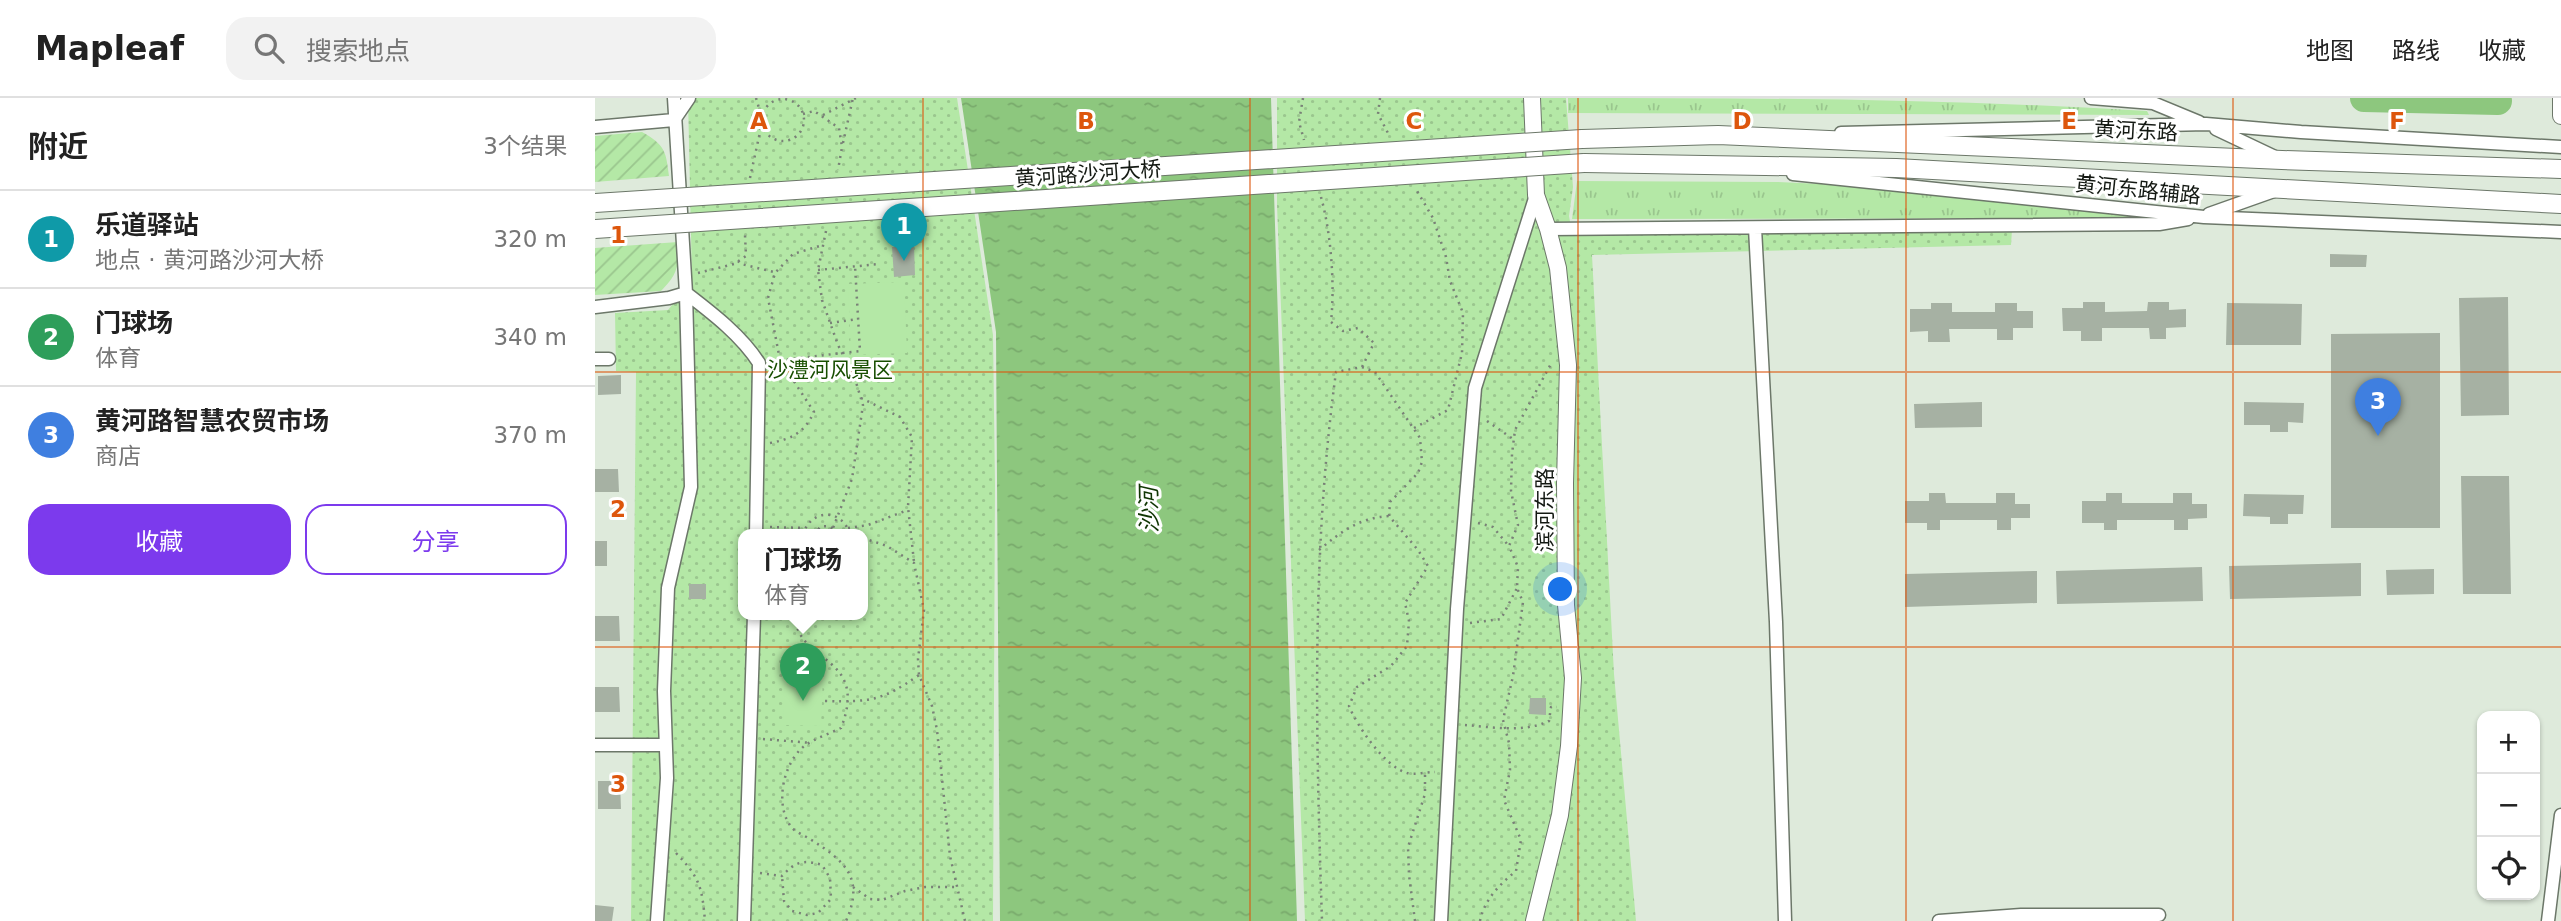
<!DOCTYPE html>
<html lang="zh">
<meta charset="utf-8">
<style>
body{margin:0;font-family:"DejaVu Sans","Noto Sans SC",sans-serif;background:#f2f2f2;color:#222}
.controls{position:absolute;right:21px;bottom:21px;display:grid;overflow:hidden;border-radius:14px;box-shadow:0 2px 5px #0004}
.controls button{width:63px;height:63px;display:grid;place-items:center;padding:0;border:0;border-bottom:2px solid #e0e0e0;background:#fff;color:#222;font:35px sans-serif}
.you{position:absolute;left:966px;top:492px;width:24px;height:24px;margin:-18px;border:5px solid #fff;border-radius:50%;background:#1a73e8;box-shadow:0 0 0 10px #1a73e833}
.badge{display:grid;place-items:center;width:46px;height:46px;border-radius:50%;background:#7c3aed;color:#fff;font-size:23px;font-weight:700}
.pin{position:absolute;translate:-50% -58px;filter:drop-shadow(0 2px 4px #0008)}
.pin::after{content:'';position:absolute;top:37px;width:24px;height:21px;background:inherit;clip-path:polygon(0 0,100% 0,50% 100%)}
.popup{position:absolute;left:143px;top:431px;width:130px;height:91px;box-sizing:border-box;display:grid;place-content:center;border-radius:14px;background:#fff;filter:drop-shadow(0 2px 5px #0005);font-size:23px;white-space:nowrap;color:#767676}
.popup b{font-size:26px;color:#222}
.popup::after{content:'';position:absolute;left:50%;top:100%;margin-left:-14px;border:14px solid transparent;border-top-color:#fff}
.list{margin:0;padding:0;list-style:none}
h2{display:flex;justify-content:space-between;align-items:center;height:91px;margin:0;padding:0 28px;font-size:30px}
h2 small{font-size:23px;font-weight:400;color:#767676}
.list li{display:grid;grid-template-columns:46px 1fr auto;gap:21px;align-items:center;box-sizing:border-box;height:98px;padding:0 28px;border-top:2px solid #e0e0e0}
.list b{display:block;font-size:26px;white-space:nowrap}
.list p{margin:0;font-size:23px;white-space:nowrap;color:#767676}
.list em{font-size:23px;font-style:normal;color:#767676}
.actions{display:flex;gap:14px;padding:21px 28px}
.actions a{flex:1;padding:16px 0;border:2px solid #7c3aed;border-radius:21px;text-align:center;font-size:24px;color:#7c3aed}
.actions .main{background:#7c3aed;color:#fff}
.icon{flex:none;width:38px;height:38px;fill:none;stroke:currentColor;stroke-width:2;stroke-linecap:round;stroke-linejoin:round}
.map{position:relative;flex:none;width:1966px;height:823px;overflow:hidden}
header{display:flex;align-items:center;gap:42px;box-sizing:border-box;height:98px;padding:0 35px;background:#fff;border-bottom:2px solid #e0e0e0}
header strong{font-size:33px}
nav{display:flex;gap:38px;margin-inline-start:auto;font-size:24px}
.search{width:490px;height:63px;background:#f2f2f2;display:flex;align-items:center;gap:18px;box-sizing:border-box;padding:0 24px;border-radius:21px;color:#767676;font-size:26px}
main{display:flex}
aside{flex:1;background:#fff}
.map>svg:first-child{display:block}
</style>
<header>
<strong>Mapleaf</strong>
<div class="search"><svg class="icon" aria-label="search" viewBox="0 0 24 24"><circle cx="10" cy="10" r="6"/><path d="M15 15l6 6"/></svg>搜索地点</div>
<nav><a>地图</a><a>路线</a><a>收藏</a></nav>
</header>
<main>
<aside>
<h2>附近<small>3个结果</small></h2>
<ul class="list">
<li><span class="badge" style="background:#0f9aa8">1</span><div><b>乐道驿站</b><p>地点 · 黄河路沙河大桥</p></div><em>320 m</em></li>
<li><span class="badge" style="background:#2e9e5b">2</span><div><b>门球场</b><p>体育</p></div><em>340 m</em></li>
<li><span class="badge" style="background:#3f7fe0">3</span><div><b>黄河路智慧农贸市场</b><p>商店</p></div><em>370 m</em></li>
</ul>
<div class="actions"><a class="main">收藏</a><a>分享</a></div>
</aside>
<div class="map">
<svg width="1966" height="823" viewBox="0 0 1966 823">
<defs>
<pattern id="grass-tufts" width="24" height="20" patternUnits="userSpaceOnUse" patternTransform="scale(1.75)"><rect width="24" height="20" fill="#b4e8a6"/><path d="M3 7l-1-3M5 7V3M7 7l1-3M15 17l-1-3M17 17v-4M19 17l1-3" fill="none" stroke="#9ac68e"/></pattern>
<pattern id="park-dots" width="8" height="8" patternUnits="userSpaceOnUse" patternTransform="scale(1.75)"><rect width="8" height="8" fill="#b4e8a6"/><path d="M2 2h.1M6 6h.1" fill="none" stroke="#9ac68e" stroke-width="1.8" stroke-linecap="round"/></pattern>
<pattern id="garden-furrows" width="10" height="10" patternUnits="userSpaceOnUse" patternTransform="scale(1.75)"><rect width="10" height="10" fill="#b4e8a6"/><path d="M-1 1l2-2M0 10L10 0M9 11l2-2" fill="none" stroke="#9ac68e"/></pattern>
<pattern id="water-ripples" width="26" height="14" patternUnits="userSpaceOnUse" patternTransform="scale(1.75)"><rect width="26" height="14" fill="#8dc77e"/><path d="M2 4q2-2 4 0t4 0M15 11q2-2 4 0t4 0" fill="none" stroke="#79aa6c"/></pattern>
</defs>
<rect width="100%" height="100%" fill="#deeadb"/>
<path fill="url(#grass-tufts)" d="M973,0C1166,0 1359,1 1552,13L1554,17L973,15Z
M982,83L1183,84L1292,89L1552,115L1548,120L977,121Z"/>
<path fill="url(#park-dots)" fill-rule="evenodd" d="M93,0H362L398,237L400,386L398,823H36L41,274L21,273L20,215L73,212L97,183ZM148,437H268V517H148Z
M682,0H971L978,89L974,118L977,135L1417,132L1416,147L997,157L1019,576L1041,823H710L682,107Z"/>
<path fill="url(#garden-furrows)" d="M47,34C70,47 71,53 74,78L0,84V38Z
M83,144C84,168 83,176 66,193L0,197V150Z"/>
<path fill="#b4e8a6" d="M309,184L312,255L256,257L253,186Z
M190,577L228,578L226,628L188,627Z"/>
<path fill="url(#water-ripples)" d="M366,0H676L702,823H405L401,234Z"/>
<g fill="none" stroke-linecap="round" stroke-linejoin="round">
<path stroke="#8dc77e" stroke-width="28" d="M1769,0L1903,3"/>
</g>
<path fill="#a6b1a3" d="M319,148L320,177L299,179L297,149Z
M1735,156L1772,157L1771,169H1735Z
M1913,199L1914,317L1866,318L1864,200Z
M1488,204H1510V214L1552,213L1553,204H1574V212L1591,211V229L1571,230V241H1555L1554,230H1507V243H1486V233H1468L1467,210H1488Z
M1336,205H1357V214H1400V205H1422V213H1438V230H1418V242H1402V231H1354L1355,244H1333V233L1315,234V211H1336Z
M1632,205L1707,206L1706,247H1631Z
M1845,235V430H1736V236Z
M26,277V296L3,297V278Z
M1387,304V329L1320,330L1319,306Z
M1649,304L1709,305L1708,325L1693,324V334H1675V327H1649Z
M0,371H23L24,394H0Z
M1866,378H1914L1916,496H1868Z
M1334,395H1350L1351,405H1401V395H1420V406H1435V420H1416V432H1402V422H1345V432H1332V425H1310V403H1334Z
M1511,395H1527V405H1578V395H1597V406H1612V420L1593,421V432H1579V422H1522V432H1509V425H1487V403H1511Z
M1649,396L1709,397L1708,416H1693V426H1675V419L1648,418Z
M0,443H12V468H0Z
M1766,465V498L1635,501L1634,468Z
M1607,469L1608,503L1462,506L1461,473Z
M1839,471V496L1792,497L1791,472Z
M1442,473V505L1310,509V476Z
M94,486H111V501H94Z
M0,518H24L25,543H0Z
M0,589H24L25,614H0Z
M935,600H951V617L934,616Z
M3,683H25L26,711H3Z
M0,807L19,809L17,823H0Z"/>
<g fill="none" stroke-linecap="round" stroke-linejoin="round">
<defs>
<path id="minor" d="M1496,0L1558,5L1604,24
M79,22L94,0
M0,29L79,22
M1621,31L1680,59
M1246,35L1611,26L1706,34L1966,49
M1198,76L1609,119L1966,134
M1614,116L1679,93
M1160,130L1181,524L1190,823
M953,131L1564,126L1593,121
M0,209L74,200L91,195C117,215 146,237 164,265L161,437
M0,261H14
M0,647H70
M62,823L72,680L69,593L73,490L96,389L91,195L79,0
M149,823L159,517
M846,823L862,511L880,290L941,97
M1344,823L1426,817H1564
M1953,823L1966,717"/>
<path id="tertiary" d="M937,0L941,97L953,131L963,170L973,267L970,385L971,507L978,580L974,648L965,717L939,823
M1966,0V18"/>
<path id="secondary" d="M987,41L1123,37L1687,62L1966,71
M989,65L1301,70L1966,106"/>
</defs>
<use href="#minor" stroke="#6c7769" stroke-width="15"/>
<use href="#tertiary" stroke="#6c7769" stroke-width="18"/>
<use href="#secondary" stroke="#6c7769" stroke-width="20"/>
<path stroke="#798177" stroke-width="2.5" stroke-dasharray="2 5" stroke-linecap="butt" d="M161,0L166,17
M708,0L704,24L709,42
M785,0L783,16L794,37
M167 22a21 21 0 1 1 42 0a21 21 0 1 1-42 0Z
M208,16L219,13L244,30L247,49L243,72
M228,17L261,0
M248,45L258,0
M155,80L167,25
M726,99C736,135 740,186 736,224L748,233L763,230L779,245L767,269L741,274C716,457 721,640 727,823
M231,133L223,172L227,202L243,247L260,281L268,307L257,381L238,430
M143,163L146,166L179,174
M223,172L284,166
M103,175L139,166L151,158L150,137
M235,225L263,221
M178,263L265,253L260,168
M767,269L780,274L825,340L827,364L823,375L795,404L794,418L823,452L833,468L810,505L814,523L812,548L796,568L762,589L754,608C762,628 790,669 812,675C820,677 832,674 840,674
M266,300L305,319L317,339L313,409L319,464
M892,323L918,341
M819,330L853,312L867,255L868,215L855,183L851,159L838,120L822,93
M175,345C197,341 209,335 219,314L185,262L173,200L180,175L198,156L228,147
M883,425L898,429L913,447
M175,429L210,430
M253,430L273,427L313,412
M208,437C215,410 248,410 255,437
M219,437L225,429C233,427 239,429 242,437
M268,440L292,448L319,465L329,512L323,561L324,577L337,608L342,632L355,758L370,823
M724,452C747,433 764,420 794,418
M200,517C201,566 275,556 246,630C234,636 217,641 207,650C188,667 179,708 197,730C201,734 210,738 215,741C250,763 270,780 251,823
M875,525L906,521L922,490
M230,603C275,604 287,603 324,577
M870,627C897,629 929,635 954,623L956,609H962
M168,641L217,645
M81,755C105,780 107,789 110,823
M165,775L187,778C200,764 208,761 227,767L235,780L236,801L223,815L212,817L197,813L189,803L187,778
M258,789L275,801L287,802L310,793L330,789H361
M820,823L814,777L813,749L830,696V676
M885,823C889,802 905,786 921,773L926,742L909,702L915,672L914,645L908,622L918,578L928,504L922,490L923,469L914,448L923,427L916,393L917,356L920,332L957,264"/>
<use href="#minor" stroke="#fff" stroke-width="12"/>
<use href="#tertiary" stroke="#fff" stroke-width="16"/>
<use href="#secondary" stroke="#fff" stroke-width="18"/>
<defs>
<path id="secondary-bridge" d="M0,105L987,41
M0,131L989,65"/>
</defs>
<use href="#secondary-bridge" stroke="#6c7769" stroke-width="20" stroke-linecap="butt"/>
<use href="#secondary-bridge" stroke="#fff" stroke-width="18"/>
</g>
<path fill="none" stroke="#dd560c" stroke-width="2" stroke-opacity="0.55" d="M328,0V823M655,0V823M983,0V823M1311,0V823M1638,0V823M0,274H1966M0,549H1966"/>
<g text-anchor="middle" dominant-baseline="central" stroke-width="6" stroke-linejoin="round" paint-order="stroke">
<g font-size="21" fill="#131812" stroke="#fff">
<text transform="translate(1541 33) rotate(3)">黄河东路</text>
<text transform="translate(493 76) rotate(-4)">黄河路沙河大桥</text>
<text transform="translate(1543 92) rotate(6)">黄河东路辅路</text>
<text transform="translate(950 412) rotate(-90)">滨河东路</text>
</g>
<g font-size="21" fill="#174e00" stroke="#fff">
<text x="235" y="272">沙澧河风景区</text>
</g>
<g font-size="23" font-style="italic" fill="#103603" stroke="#fff">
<text transform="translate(554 412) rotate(-91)">沙河</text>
</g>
</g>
<g font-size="23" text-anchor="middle" font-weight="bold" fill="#dd560c" stroke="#fff" stroke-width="6" stroke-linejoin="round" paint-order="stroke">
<text x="164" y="31">A</text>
<text x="491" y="31">B</text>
<text x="819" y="31">C</text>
<text x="1147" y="31">D</text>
<text x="1474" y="31">E</text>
<text x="1802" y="31">F</text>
<text x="23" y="145">1</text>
<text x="23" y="419">2</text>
<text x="23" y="694">3</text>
</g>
</svg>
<div class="controls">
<button>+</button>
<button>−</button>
<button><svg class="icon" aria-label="locate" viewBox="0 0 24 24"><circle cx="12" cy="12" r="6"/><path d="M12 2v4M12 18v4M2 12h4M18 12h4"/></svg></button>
</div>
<div class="you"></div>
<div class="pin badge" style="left:309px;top:163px;background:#0f9aa8">1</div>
<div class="pin badge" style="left:208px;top:603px;background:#2e9e5b">2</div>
<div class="popup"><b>门球场</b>体育</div>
<div class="pin badge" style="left:1783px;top:338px;background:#3f7fe0">3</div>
</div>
</main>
